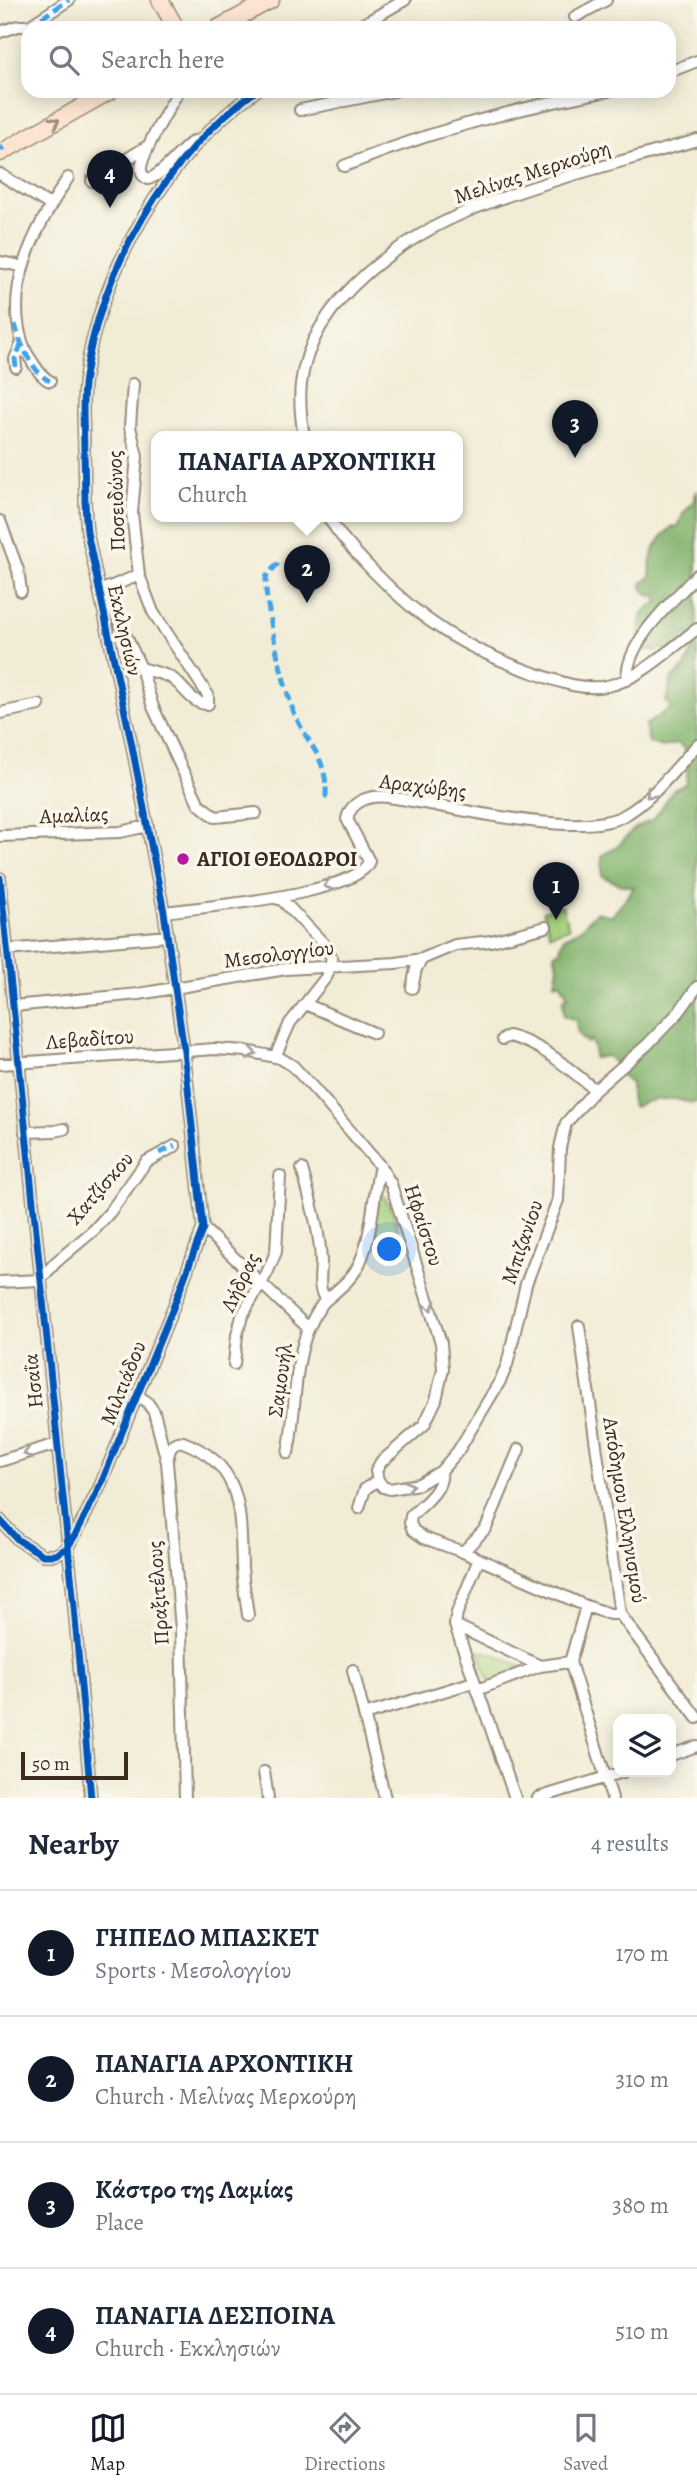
<!DOCTYPE html>
<meta charset="utf-8">
<style>
body{margin:0;font-family:Alegreya,serif;background:#f2f2f3;color:#1f2937}
.controls{position:absolute;right:21px;bottom:21px;display:grid;overflow:hidden;border-radius:14px;box-shadow:0 4px 18px #0003}
.controls button{width:63px;height:63px;display:grid;place-items:center;padding:0;border:0;border-bottom:2px solid #e0e1e3;background:#fff;color:#1f2937;font:35px sans-serif}
.scale{position:absolute;left:21px;bottom:18px;width:107px;box-sizing:border-box;padding-left:7px;border:4px solid #3b2a1e;border-top:0;font-size:19px;line-height:24px;white-space:nowrap;color:#3b2a1e;-webkit-text-stroke:5px #fbf7ec;paint-order:stroke}
.you{position:absolute;left:390px;top:1250px;width:24px;height:24px;margin:-18px;border:5px solid #fff;border-radius:50%;background:#1a73e8;box-shadow:0 0 0 10px #1a73e833}
.badge{display:grid;place-items:center;width:46px;height:46px;border-radius:50%;background:#111827;color:#fff;font-size:23px;font-weight:700}
.pin{position:absolute;translate:-50% -58px;filter:drop-shadow(0 2px 4px #0008)}
.pin::after{content:'';position:absolute;top:37px;width:24px;height:21px;background:inherit;clip-path:polygon(0 0,100% 0,50% 100%)}
.popup{position:absolute;left:151px;top:431px;width:312px;height:91px;box-sizing:border-box;display:grid;place-content:center;border-radius:14px;background:#fff;filter:drop-shadow(0 2px 5px #0005);font-size:23px;white-space:nowrap;color:#747a83}
.popup b{font-size:26px;color:#1f2937}
.popup::after{content:'';position:absolute;left:50%;top:100%;margin-left:-14px;border:14px solid transparent;border-top-color:#fff}
.list{margin:0;padding:0;list-style:none}
h2{display:flex;justify-content:space-between;align-items:center;height:91px;margin:0;padding:0 28px;font-size:30px}
h2 small{font-size:23px;font-weight:400;color:#747a83}
.list li{display:grid;grid-template-columns:46px 1fr auto;gap:21px;align-items:center;box-sizing:border-box;height:126px;padding:0 28px;border-top:2px solid #e0e1e3}
.list b{display:block;font-size:26px;white-space:nowrap}
.list p{margin:0;font-size:23px;white-space:nowrap;color:#747a83}
.list em{font-size:23px;font-style:normal;color:#747a83}
.icon{flex:none;width:38px;height:38px;fill:none;stroke:currentColor;stroke-width:2;stroke-linecap:round;stroke-linejoin:round}
.map{position:relative;flex:none;width:697px;height:1798px;overflow:hidden}
.search{position:absolute;background:#fff;box-shadow:0 4px 18px #0003;left:21px;right:21px;top:21px;height:77px;display:flex;align-items:center;gap:18px;box-sizing:border-box;padding:0 24px;border-radius:21px;color:#747a83;font-size:26px}
.sheet{height:595px;background:#fff}
nav{display:flex;justify-content:space-around;align-items:center;box-sizing:border-box;height:98px;border-top:2px solid #e0e1e3;background:#fff;font-size:19px;color:#747a83}
nav a{display:grid;justify-items:center;gap:4px}
nav .on{color:#111827}
.map>svg:first-child{display:block}
</style>
<div class="map">
<svg width="697" height="1798" viewBox="0 0 697 1798">
<rect width="100%" height="100%" fill="#fbf7ec"/>
<filter id="ink" filterUnits="userSpaceOnUse"><feTurbulence type="fractalNoise" baseFrequency=".0143" numOctaves="2"/><feDisplacementMap in="SourceGraphic" scale="14" xChannelSelector="R" yChannelSelector="G"/><feConvolveMatrix kernelMatrix="1 2 1 2 8 2 1 2 1" color-interpolation-filters="sRGB"/></filter>
<filter id="wash" filterUnits="userSpaceOnUse"><feTurbulence type="fractalNoise" baseFrequency=".00686" numOctaves="4" result="noise"/><feDisplacementMap in="SourceGraphic" scale="28" xChannelSelector="R" yChannelSelector="G"/><feGaussianBlur stdDeviation="1.57" result="paint"/><feColorMatrix in="noise" values="0 0 0 0 0 0 0 0 0 0 0 0 0 0 0 0 0 1.4 0 .05"/><feComposite in="paint" operator="in"/></filter>
<g filter="url(#wash)">
<rect width="100%" height="100%" fill="#f1ecd5"/>
<path fill="#a6d27f" stroke="#707e4e" stroke-width="2" d="M562,906L569,928L550,934L543,911Z
M377,1184L394,1214L400,1237L379,1238L374,1224Z
M478,1650L494,1654L532,1672L491,1686Z"/>
<path fill="#84b46e" stroke="#606f46" stroke-width="2" d="M697,490V1102C688,1104 682,1100 674,1099C662,1098 644,1101 634,1107L631,1103V1084L615,1069L614,1062L607,1056L594,1058V1048L590,1039L587,1043C579,1037 575,1030 577,1020L564,1016L563,999L568,997L561,983H555L558,966L554,954L559,951L564,938L581,929L596,912L612,916L634,887L619,884L602,876V855L616,848L635,828L654,819L673,790L686,784L689,755L679,743L663,747L649,743L645,725L671,708L666,701L672,678L685,667L694,646L687,634L668,653L661,648L656,651L642,649C638,638 637,617 648,608C651,605 655,605 658,602L655,596L648,595L642,588V583L650,577C651,571 650,566 651,560C654,546 663,534 673,526L678,527L683,514L695,499L694,496Z"/>
</g>
<g filter="url(#ink)">
<g fill="none" stroke-linecap="round" stroke-linejoin="round">
<defs>
<path id="street" d="M575,17L606,0
M356,28L405,0
M0,32L18,26H29L69,0
M669,72L697,61
M178,91C170,108 140,154 141,170C142,176 144,176 148,179C161,177 180,150 194,141
M300,110L395,91
M344,166C431,131 515,108 608,91
M0,174L50,205
M92,181L146,147
M0,262L16,265
M16,367L15,359L21,345
M50,381C39,376 33,362 26,352C0,292 35,228 68,178
M133,384L130,427L137,456L132,513L139,575L153,612L208,695V704C191,705 183,684 170,677C161,673 150,671 141,668
M304,437C301,419 299,402 301,384C311,297 407,234 483,205C552,178 626,161 697,140
M328,517C340,537 357,554 373,571C423,623 466,649 534,673C557,681 582,691 607,686C639,680 671,648 697,629
M0,521L18,570L21,591
M104,589L141,668L153,707L180,765L199,804L215,817L256,813
M100,591L139,575
M627,680C626,641 672,602 697,575
M0,713L39,705
M0,836L120,832L148,826
M0,878L72,1585L91,1798
M164,912C199,907 359,895 369,861L347,819C351,800 371,795 388,797C442,804 577,840 623,816C650,802 677,767 697,745
M7,950L168,936
M412,988L416,969L422,959
M305,1004L374,1033
M13,1006L139,994L286,969L396,963L422,959L455,945L491,941L546,927
M503,1039L509,1036C543,1044 569,1069 595,1090
M275,1057L290,1023L327,976L332,958L325,945L282,900L275,898
M0,1064L215,1049L246,1051L280,1058L293,1066L317,1092L380,1166L391,1184L441,1343L443,1369L436,1400L424,1425L381,1462L376,1471L378,1480
M25,1132L55,1131L64,1129
M302,1169C310,1199 320,1231 321,1262C321,1274 317,1290 326,1299
M203,1228L308,1328
M0,1282L40,1280L56,1262L94,1230L110,1212L146,1162L175,1146
M579,1326L620,1614L697,1718
M234,1364L237,1335L242,1316L267,1273L276,1252L280,1176
M137,1395L147,1402L154,1412L167,1462L181,1629L185,1798
M288,1453C296,1413 293,1370 307,1332C311,1323 318,1307 326,1300C336,1291 348,1283 356,1270C373,1241 372,1199 380,1166
M167,1460C170,1450 171,1440 183,1442C244,1465 240,1512 242,1567C243,1583 246,1600 248,1615
M0,1461L57,1444
M441,1471C444,1490 423,1504 411,1516L410,1523L413,1530L424,1538L463,1552L586,1606L610,1614H620
M378,1480L383,1487L390,1489L419,1484L441,1471L458,1451L500,1381L507,1365L526,1284L558,1200L560,1148L566,1123L595,1090L647,1045L679,1012L697,987
M359,1508L365,1489L378,1480
M0,1520L18,1540L43,1555H55L67,1548L76,1534L100,1486L173,1308L203,1228L184,1051L164,912L131,741L87,532C84,505 85,478 84,452C84,427 81,401 85,377C102,268 166,155 256,91
M463,1552L486,1528L519,1449
M479,1559L457,1613L455,1625L515,1798
M586,1606L570,1662L612,1798
M455,1625L540,1666
M353,1670L385,1798
M477,1690L540,1666L570,1662
M364,1715L474,1682
M671,1755L697,1746
M264,1772L268,1798
M538,1798L623,1772"/>
<path id="secondary" d="M160,0L176,28
M218,28L271,0
M0,153L110,91"/>
</defs>
<use href="#street" stroke="#968b7a" stroke-width="14"/>
<use href="#secondary" stroke="#968b7a" stroke-width="19"/>
<use href="#street" stroke="#fff" stroke-width="10"/>
<use href="#secondary" stroke="#fde4d1" stroke-width="16"/>
<path stroke="#3fa3ea" stroke-width="5" stroke-dasharray="10 5" stroke-linecap="butt" d="M29,26L69,0
M0,146L3,151
M15,324C19,341 33,374 50,381
M16,367L15,359L21,345
M278,563L266,577V591C271,629 280,671 292,707C304,743 328,754 326,796L331,797
M159,1153L175,1146"/>
<defs>
<path id="cycleway" d="M0,878L72,1585L91,1798
M0,1520L18,1540L43,1555H55L67,1548L76,1534L100,1486L173,1308L203,1228L184,1051L164,912L131,741L87,532C84,505 85,478 84,452C84,427 81,401 85,377C102,268 166,155 256,91"/>
</defs>
<use href="#cycleway" stroke="#fbf7ec" stroke-width="11"/>
<use href="#cycleway" stroke="#0057b8" stroke-width="7"/>
</g>
<defs><path id="oneway-chevron" d="M-2-3.5L2.5 0L-2 3.5" fill="none" stroke-width="1.6" stroke-linecap="round" stroke-linejoin="round" transform="scale(1.75)"/></defs>
<use stroke="#9c8778" href="#oneway-chevron" transform="translate(55 122) rotate(-29)"/>
<g stroke="#a79f9a">
<use href="#oneway-chevron" transform="translate(650 794) rotate(135)"/>
<use href="#oneway-chevron" transform="translate(328 885) rotate(163)"/>
<use href="#oneway-chevron" transform="translate(252 1053) rotate(9)"/>
<use href="#oneway-chevron" transform="translate(430 1306) rotate(73)"/>
<use href="#oneway-chevron" transform="translate(28 1453) rotate(163)"/>
<use href="#oneway-chevron" transform="translate(409 1486) rotate(-13)"/>
</g>
</g>
<circle fill="#b5179e" stroke="#fbf7ec" stroke-width="2.5" cx="183" cy="859" r="7"/>
<g text-anchor="middle" dominant-baseline="central" stroke-width="7" stroke-linejoin="round" paint-order="stroke">
<g font-size="21" fill="#3b2a1e" stroke="#fbf7ec">
<text transform="translate(532 172) rotate(-18)">Μελίνας Μερκούρη</text>
<text transform="translate(116 501) rotate(-92)">Ποσειδώνος</text>
<text transform="translate(125 630) rotate(77)">Εκκλησιών</text>
<text transform="translate(423 786) rotate(7)">Αραχώβης</text>
<text transform="translate(74 815) rotate(-2)">Αμαλίας</text>
<text transform="translate(279 954) rotate(-7)">Μεσολογγίου</text>
<text transform="translate(90 1039) rotate(-4)">Λεβαδίτου</text>
<text transform="translate(100 1188) rotate(-49)">Χατζίσκου</text>
<text transform="translate(424 1225) rotate(72)">Ηφαίστου</text>
<text transform="translate(522 1242) rotate(-71)">Μπιζανίου</text>
<text transform="translate(240 1282) rotate(-64)">Λήδρας</text>
<text transform="translate(280 1380) rotate(-82)">Σαμουήλ</text>
<text transform="translate(33 1381) rotate(-96)">Ησαΐα</text>
<text transform="translate(123 1383) rotate(-68)">Μιλτιάδου</text>
<text transform="translate(625 1510) rotate(81)">Απόδημου Ελληνισμού</text>
<text transform="translate(158 1593) rotate(-94)">Πραξιτέλους</text>
</g>
<g font-size="21" font-weight="bold" fill="#3b2a1e" stroke="#fbf7ec" text-anchor="start">
<text x="197" y="859">ΑΓΙΟΙ ΘΕΟΔΩΡΟΙ</text>
</g>
</g>
</svg>
<div class="controls">
<button><svg class="icon" aria-label="layers" viewBox="0 0 24 24"><path d="M12 4l9 5-9 5-9-5zM3 14l9 5 9-5"/></svg></button>
</div>
<div class="scale">50 m</div>
<div class="you"></div>
<div class="pin badge" style="left:556px;top:920px">1</div>
<div class="pin badge" style="left:307px;top:603px">2</div>
<div class="popup"><b>ΠΑΝΑΓΙΑ ΑΡΧΟΝΤΙΚΗ</b>Church</div>
<div class="pin badge" style="left:575px;top:458px">3</div>
<div class="pin badge" style="left:110px;top:208px">4</div>
<div class="search"><svg class="icon" aria-label="search" viewBox="0 0 24 24"><circle cx="10" cy="10" r="6"/><path d="M15 15l6 6"/></svg>Search here</div>
</div>
<section class="sheet">
<h2>Nearby<small>4 results</small></h2>
<ul class="list">
<li><span class="badge">1</span><div><b>ΓΗΠΕΔΟ ΜΠΑΣΚΕΤ</b><p>Sports · Μεσολογγίου</p></div><em>170 m</em></li>
<li><span class="badge">2</span><div><b>ΠΑΝΑΓΙΑ ΑΡΧΟΝΤΙΚΗ</b><p>Church · Μελίνας Μερκούρη</p></div><em>310 m</em></li>
<li><span class="badge">3</span><div><b>Κάστρο της Λαμίας</b><p>Place</p></div><em>380 m</em></li>
<li><span class="badge">4</span><div><b>ΠΑΝΑΓΙΑ ΔΕΣΠΟΙΝΑ</b><p>Church · Εκκλησιών</p></div><em>510 m</em></li>
</ul>
</section>
<nav>
<a class="on"><svg class="icon" aria-label="map" viewBox="0 0 24 24"><path d="M3 6l6-2 6 2 6-2v14l-6 2-6-2-6 2zM9 4v14M15 6v14"/></svg>Map</a>
<a><svg class="icon" aria-label="directions" viewBox="0 0 24 24"><path d="M12 3l9 9-9 9-9-9zM9 14v-3h6M13 9l2 2-2 2"/></svg>Directions</a>
<a><svg class="icon" aria-label="saved" viewBox="0 0 24 24"><path d="M7 4h10v16l-5-4-5 4z"/></svg>Saved</a>
</nav>
